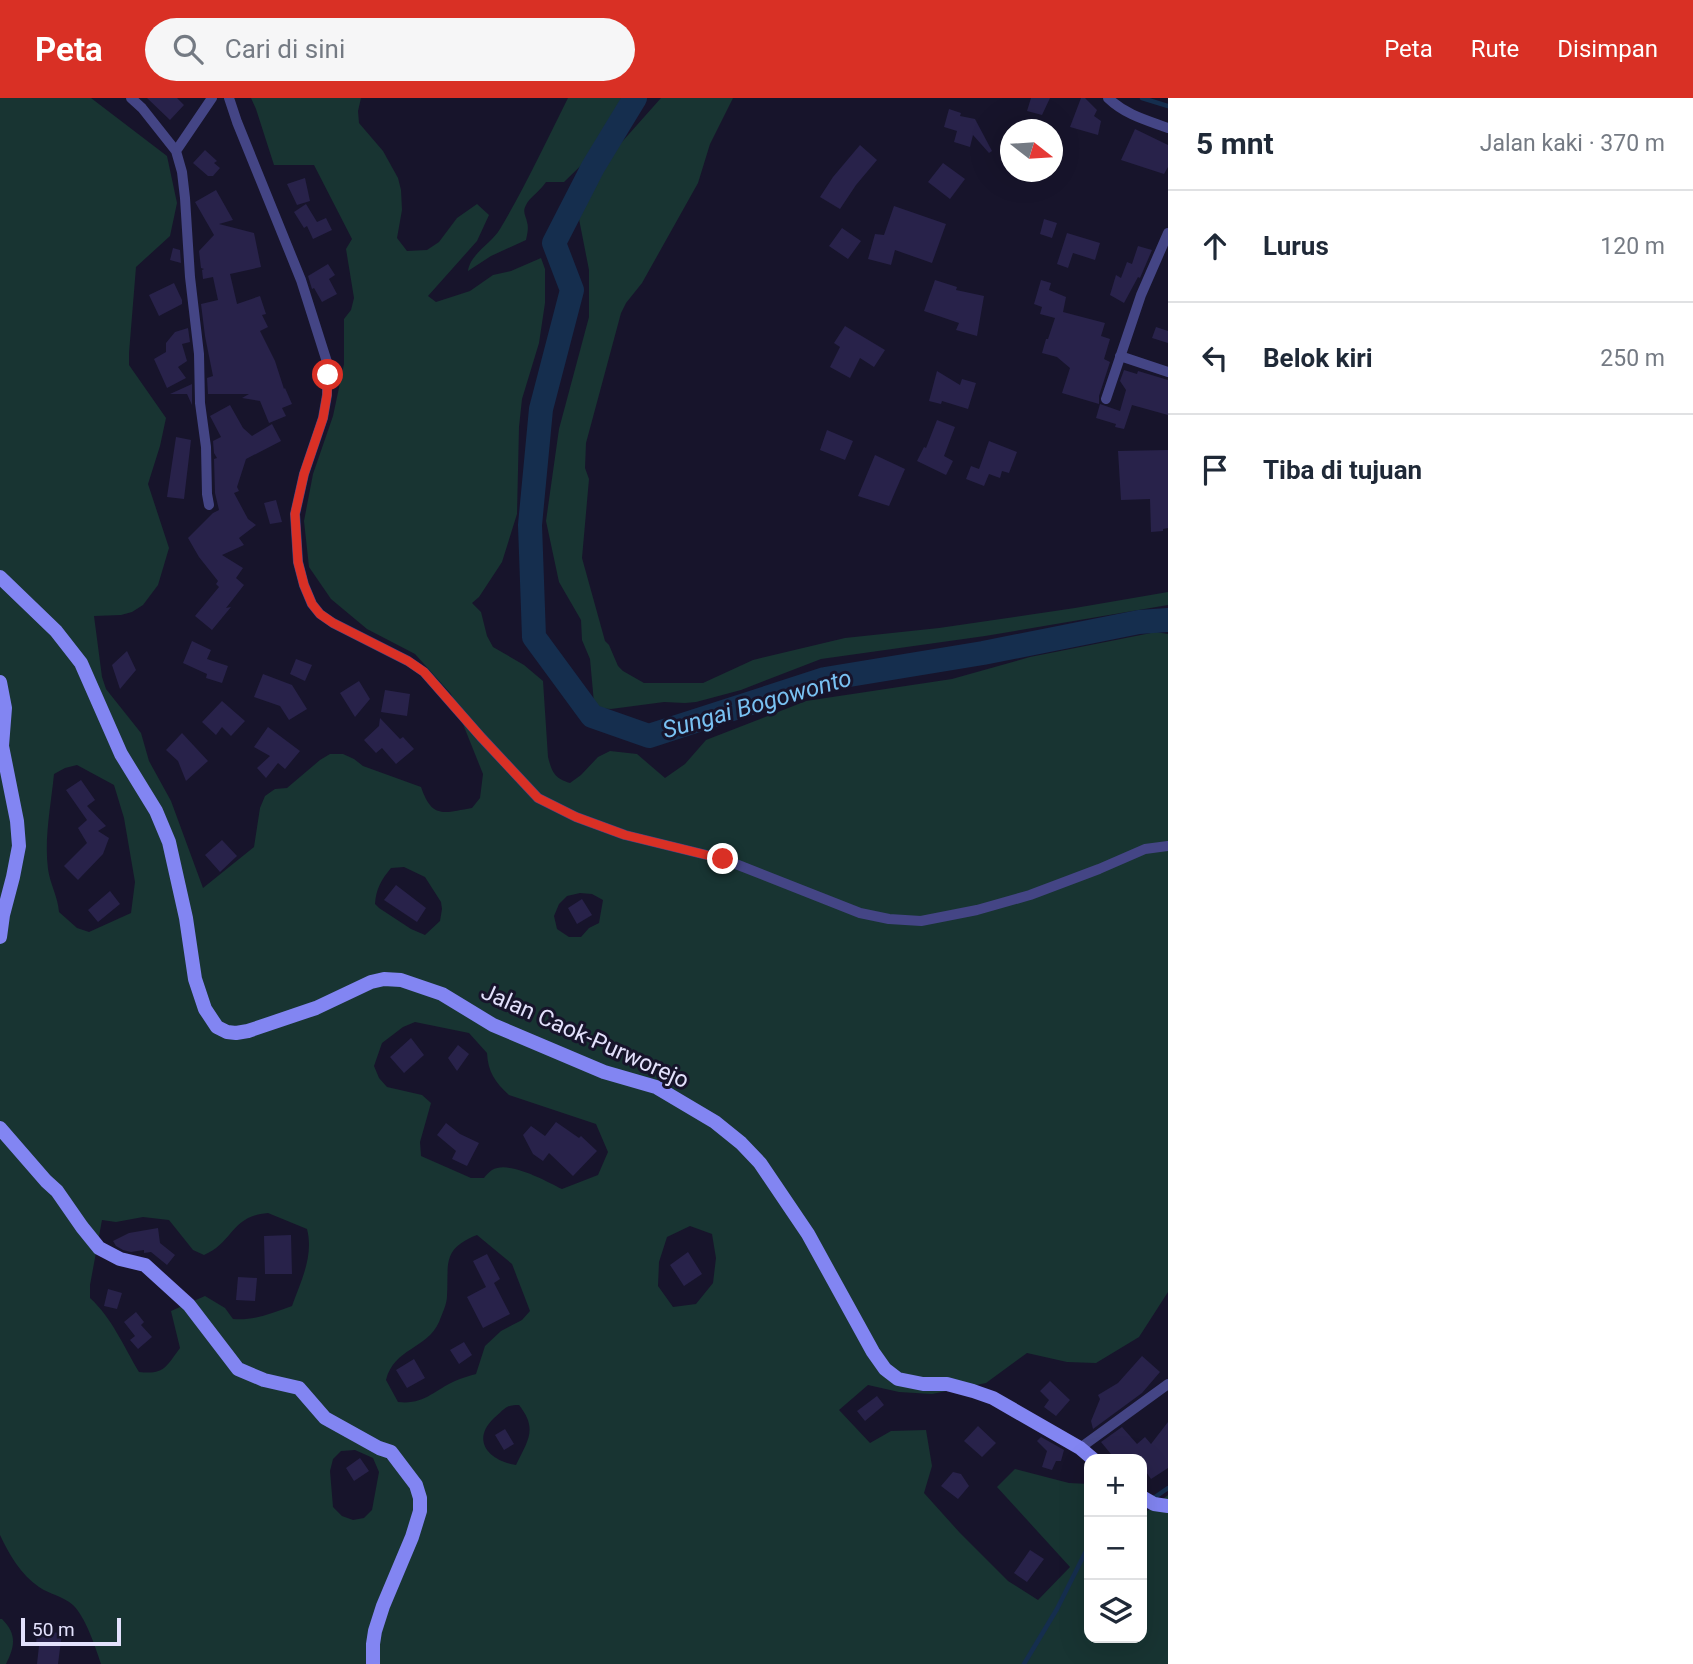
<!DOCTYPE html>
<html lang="id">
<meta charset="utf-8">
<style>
body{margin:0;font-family:Roboto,sans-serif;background:#f6f6f7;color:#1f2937}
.controls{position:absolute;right:21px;bottom:21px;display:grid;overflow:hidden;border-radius:14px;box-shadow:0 7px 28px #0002}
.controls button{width:63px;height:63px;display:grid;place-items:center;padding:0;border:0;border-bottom:2px solid #e0e1e3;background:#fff;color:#1f2937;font:35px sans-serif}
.compass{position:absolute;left:1000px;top:21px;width:63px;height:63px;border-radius:50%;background:#fff;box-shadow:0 7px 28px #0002;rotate:107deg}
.scale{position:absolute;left:21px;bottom:18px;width:100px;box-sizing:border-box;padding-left:7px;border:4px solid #e3e1fc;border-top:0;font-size:19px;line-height:24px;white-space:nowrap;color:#e3e1fc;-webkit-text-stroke:5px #17142b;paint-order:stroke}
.stop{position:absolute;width:21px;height:21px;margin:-16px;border:5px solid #d93025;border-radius:50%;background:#fff}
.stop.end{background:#d93025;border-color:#fff;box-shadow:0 2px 7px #0008}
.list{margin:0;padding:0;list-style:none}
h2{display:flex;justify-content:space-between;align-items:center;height:91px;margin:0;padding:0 28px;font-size:30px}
h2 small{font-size:23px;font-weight:400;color:#747a83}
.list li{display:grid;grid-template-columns:46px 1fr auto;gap:21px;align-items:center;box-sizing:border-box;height:112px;padding:0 28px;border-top:2px solid #e0e1e3}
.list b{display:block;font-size:26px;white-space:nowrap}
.list em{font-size:23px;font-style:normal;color:#747a83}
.icon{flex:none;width:38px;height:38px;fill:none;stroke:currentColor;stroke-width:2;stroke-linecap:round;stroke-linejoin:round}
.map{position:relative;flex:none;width:1168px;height:1566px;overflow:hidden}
header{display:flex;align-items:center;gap:42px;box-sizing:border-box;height:98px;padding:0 35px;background:#d93025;color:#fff}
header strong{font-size:33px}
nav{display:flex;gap:38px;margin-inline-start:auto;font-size:24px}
.search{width:490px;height:63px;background:#f6f6f7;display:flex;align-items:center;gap:18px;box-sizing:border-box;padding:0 24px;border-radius:38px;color:#747a83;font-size:26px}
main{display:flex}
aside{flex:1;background:#fff}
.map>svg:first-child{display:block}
</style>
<header>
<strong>Peta</strong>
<div class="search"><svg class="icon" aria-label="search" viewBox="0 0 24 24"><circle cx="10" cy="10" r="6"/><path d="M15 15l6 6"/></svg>Cari di sini</div>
<nav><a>Peta</a><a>Rute</a><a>Disimpan</a></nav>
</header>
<main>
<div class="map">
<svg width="1168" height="1566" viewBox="0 0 1168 1566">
<rect width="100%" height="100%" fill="#17142b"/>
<path fill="#183432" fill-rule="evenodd" d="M0,0H91L167,58L177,105L170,138L136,169L129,255V267L166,320L160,348L148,386L169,450L158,487L143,507L132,514L121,517L94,518L102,579L106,591L141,635L149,663L171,703L203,790L254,749L260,710L265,698L275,691L287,690L320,662L330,656H343L354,661L363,668L421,689C432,721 443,715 472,710L480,700L483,676L451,596L415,556L367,531L331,501L309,469L304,423L313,376L333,318L344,266V221L351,212L354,200L346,151L352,141L314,67H274L256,11L251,0H361L358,13L359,25L383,53L398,80L401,92L402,112L397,140L407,153L427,152L439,144L457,120L477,106L489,117L477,143L428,198L436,204L470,193L493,177L511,173L541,160L545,171V205L539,245L522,301L519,329L517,416L502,464L479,499L472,505L481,514L487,538L493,549L524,567L543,583L548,659C552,674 554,680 570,685L581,677L598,659L610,653L637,656L665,680L685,666L706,642L806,603L952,581L1030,559L1156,534L1168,536V1194L1139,1239L1096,1265L1067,1264L1027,1255L986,1285L932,1296L899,1294L868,1287L839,1312L870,1345L891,1333L926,1332L932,1368L924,1395L960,1435L1008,1483L1038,1502L1070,1469L997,1389L1015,1371L1069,1385L1089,1386V1540H1142V1417L1168,1397V1566H101C95,1548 86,1520 73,1507C63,1498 49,1496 39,1489C21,1477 9,1456 0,1437ZM77,667L114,687L124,720L135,784L131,815L89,834L77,830L59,814C58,799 50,786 48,771C44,740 51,707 54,676L65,670ZM404,769L425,779L441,804L442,811L440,823L425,837L411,831L379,810L375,806C376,791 381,782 391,770ZM580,795L592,796L603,802L599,825L589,830L581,839H569L557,831L554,818L559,806L567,798ZM415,924L469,935L487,955C488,974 495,984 509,997L596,1026L608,1054L598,1077L562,1091C546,1083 509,1062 492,1072C489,1074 486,1077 484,1080H471L421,1058L420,1044L431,1005L422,997L387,989L379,980L374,968L382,945L403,929ZM268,1115L307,1131C314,1158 301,1183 292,1208C272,1215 254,1223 233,1221L225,1210L205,1198L171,1213L180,1250C166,1269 164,1277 139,1274C124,1249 112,1220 90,1200V1187L102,1122L116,1124L143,1119L169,1122L193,1152L204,1157C233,1145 231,1118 268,1115ZM690,1128L712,1136L716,1160L713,1185L696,1206L673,1209L658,1188L659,1164L667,1139ZM477,1137L512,1166L530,1213L522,1222L501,1233L485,1248L476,1276C469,1278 461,1280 455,1283C433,1293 424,1307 398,1304L386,1282C394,1250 427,1251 439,1224C442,1216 447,1206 447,1198C449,1167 441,1151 477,1137ZM519,1307C538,1331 528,1342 516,1367C490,1363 470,1343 494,1320C498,1317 503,1311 507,1309C511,1307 515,1307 519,1307ZM355,1352L373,1360L379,1374L372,1412L364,1420L353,1422L342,1418L333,1409L330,1373L333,1361L341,1353Z
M568,0H622L600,49L564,84H546C541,92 529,100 526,107C522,114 526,118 527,124C529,130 527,137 526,142L491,158L468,173C470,156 492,145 500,131C525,89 546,44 568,0Z
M661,0H733L710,46L698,85L642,185L626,205L621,215L586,345L585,370L589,381L582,460L605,543L609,547L618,568L623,573L644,585H703L753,562L845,540L939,530L1075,510L1168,494V507L985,538L821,561L741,592L696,604L685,605L664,604L611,611L599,610L594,605L590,561L582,542L581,522L559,484L546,423L559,331L589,219V172L579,121L595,82L613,54Z
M0,1521H2C17,1536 15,1548 6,1566H0Z"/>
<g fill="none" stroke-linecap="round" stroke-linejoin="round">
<path stroke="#152e4e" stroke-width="4.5" d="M1142,0L1168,8
M1142,1408L1168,1390
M1024,1566L1057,1511L1089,1447"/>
<path stroke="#152e4e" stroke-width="24" d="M635,0L593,69L554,145L572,192L541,311L530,427L534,539L592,618L649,638L825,581L983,555L1139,524L1168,522"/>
</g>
<path fill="#28224a" d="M147,0H177L184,7L170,22Z
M1031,0H1050L1042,17L1027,13Z
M1081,0H1085L1097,12L1094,18L1101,23L1098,37L1070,29Z
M949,11L961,15L960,18L975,21L992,53L989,55L973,37L970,49L954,44L957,33L944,29Z
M1135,31L1168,47V69L1164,76L1121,62Z
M860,47L877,62L856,87L840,111L820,99L833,79Z
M205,52L217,63L214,65L220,70L213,78H208L193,65Z
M943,65L965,81L950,101L928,84Z
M305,80L310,103L297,107L287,86Z
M216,92L233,122L219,126L254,135L261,169L230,176L237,206L260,198L266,216L262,217L268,229L260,233L275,263L284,291L285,290L292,306L282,310L286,318L269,325L260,303L242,300L249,296H208L207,280L213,278L205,238L201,206L218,202L213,179L203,181L202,172L204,171L201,170L199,153L214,137L195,104Z
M306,106L317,124L326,120L332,132L313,141L307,128L304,130L294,114Z
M894,108L946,126L932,165L895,152L891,167L868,161L875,136L884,137Z
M1044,121L1057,125L1052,140L1040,136Z
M842,130L861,143L848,161L829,148Z
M1067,135L1100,145L1095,162L1073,155L1068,170L1057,166Z
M1138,148L1152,152L1140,180L1138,179L1124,205L1110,197L1116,177L1121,180L1127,164L1132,166Z
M173,150L180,152L181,165L170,162Z
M328,166L335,177L329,181L337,196L322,204L314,190L312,191L308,178Z
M935,182L957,189L956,192L984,198L977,238L956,232L959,225L924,213Z
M1041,182L1051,185L1049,192L1066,199L1063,214L1105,225L1101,238L1110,241L1104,261L1110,264L1099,298V306L1062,295L1070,270L1057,259L1042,255L1046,241H1048L1055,220L1040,216L1042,209L1034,206Z
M174,185L182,202V206L159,218L149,197Z
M845,228L885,252L874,269L860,260L850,280L830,269L840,249L834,245Z
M1156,229L1168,233V245L1152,240Z
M188,230L190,244L182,246L187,263L178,269L186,280L167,290L154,261L166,254V245L175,234Z
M1124,272L1137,276L1138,273L1168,282V317L1132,307L1124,331L1115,329L1116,326L1096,320L1100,306L1120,313L1126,292L1120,283Z
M937,273L960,287L962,281L976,285L968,311L942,303L941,306L929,303Z
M192,286V307L187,296H170Z
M230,307L243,330L252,338L272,326L281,343L246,361L237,389L239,393L234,395L248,421L256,427L239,440L244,447L222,457L243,470L236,480L244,487L226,510L231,509L212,532L195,518L219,489L216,486L218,483L199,459L188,440L213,415L219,412L215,395L214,361L217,360L214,355L213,343L221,339L210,318Z
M937,322L955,329L944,358L953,363L946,377L917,363L924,349L926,350Z
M827,332L853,343L845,362L820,352Z
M176,339L191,342L184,401L167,399Z
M989,343L1017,354L1009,375L1002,373L1000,380L989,376L984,388L966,381L971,368L979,371Z
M1168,352V430L1163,431V433L1151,434L1150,401L1121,402L1118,353Z
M875,357L905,371L889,408L858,398Z
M276,402L282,424L270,426L264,405Z
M192,543L211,552L207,561L228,568L222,585L206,580L207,576L183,565Z
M127,553L136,572L120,591L112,567Z
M296,561L312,567L305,583L290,576Z
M263,576L292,587L307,611L289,622L280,608L254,599Z
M359,583L370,601L355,619L340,595Z
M385,592L410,596L407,618L381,614Z
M222,603L245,623L231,638L222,629L216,637L202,624Z
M380,620L400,641L403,639L414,651L396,666L382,650L376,655L364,642L379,628Z
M268,629L300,653L285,671L278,665L266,680L257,670L270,658L254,649Z
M182,635L208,663L186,683L178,663L166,652Z
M81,682L95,702L87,708L106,728L98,733L109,740L103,756L78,782L64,768L87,745L78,730L87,722L66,692Z
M222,742L237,758L220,774L205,757Z
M396,787L426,810L417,824L384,802Z
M110,793L120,806L98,824L88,812Z
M582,801L592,817L577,826L568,810Z
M411,940L424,957L404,975L390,959Z
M458,947L469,956L457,973L448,960Z
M556,1024L579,1040L581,1038L597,1053L573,1078L549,1055L543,1063L533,1056L523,1037L531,1028L545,1038Z
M446,1025L460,1036L479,1045L467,1068L452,1061L456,1053L437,1037Z
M158,1130L160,1145L175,1157L167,1167L151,1154L144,1155V1152L131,1154L123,1152L116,1148L113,1143L129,1135Z
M291,1137L292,1176H265L264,1138Z
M688,1154L702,1176L684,1188L670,1167Z
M487,1156L500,1181L494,1185L510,1216L483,1230L467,1199L486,1189L473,1163Z
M238,1179L257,1180L255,1203L236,1202Z
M108,1191L122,1195L117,1211L104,1208Z
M136,1214L144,1224L141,1227L152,1239L138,1251L130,1242L135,1238L124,1224Z
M464,1244L472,1257L459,1266L450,1252Z
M1142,1258L1160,1274L1142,1295L1093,1331L1091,1323L1100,1301L1098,1297L1118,1285Z
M414,1261L425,1280L407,1290L396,1272Z
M1050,1283L1070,1302L1056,1318L1044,1309L1049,1302L1040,1293Z
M877,1298L884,1307L865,1323L857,1313Z
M1168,1324V1370L1151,1381L1142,1368V1361H1115L1101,1344L1122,1329L1137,1346L1145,1339L1151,1346Z
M978,1328L996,1345L982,1359L964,1343Z
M505,1331L514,1346L504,1352L495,1337Z
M1041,1339L1064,1352L1061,1363H1056L1052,1372L1042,1369L1047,1353L1037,1343Z
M360,1360L369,1373L354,1383L346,1370Z
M953,1374L961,1376L969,1388L958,1401L941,1388Z
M1030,1452L1044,1461L1027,1484L1014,1475Z
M37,1533L62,1535L58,1566H37L39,1548H36Z"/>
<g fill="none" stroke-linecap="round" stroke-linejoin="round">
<path stroke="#444585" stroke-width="10" d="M131,0L142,10L176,53
M229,0L237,24L301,182L327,264V297L323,320L304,376L295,416L298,464L304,487L312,506L320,516L333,525L408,563L424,574L481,639L538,700L576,719L625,737L723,761L860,815L889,821L921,823L977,812L1030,797L1099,771L1145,751L1168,748
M1108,0C1126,17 1146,22 1168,30
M1120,258L1168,274
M1106,301L1141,197L1168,135
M209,407L207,396L206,349L200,305L199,256L190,179L185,100L182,74L176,53L212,0
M1080,1350L1168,1286"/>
<path stroke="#8285f2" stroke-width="14" d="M0,479L56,533L81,565L121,656L156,713L169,744L186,820L195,881L205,911L217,929L227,934L236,935L248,933L316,910L371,884L384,881L401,882L442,896L493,927L604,974L656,989L715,1024L741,1045L760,1065L808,1136L873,1254L885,1271L898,1281L923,1286H947L973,1293L993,1300L1080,1350L1093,1361
M0,584L5,610L2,648L17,723L19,748L13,779L3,817L0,839
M0,1030L46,1083L57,1093L82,1129L99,1150L120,1161L145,1167L189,1207L238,1271L264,1282L299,1290L325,1320L379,1350L391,1354L416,1387L420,1400V1413L412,1439L383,1508L375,1533L373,1546V1566
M1142,1399L1154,1406L1168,1408"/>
</g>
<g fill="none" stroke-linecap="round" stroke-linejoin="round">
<path stroke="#d93025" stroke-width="9" d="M328,277L327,297L323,320L304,376L295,416L298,464L304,487L312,506L320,516L333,525L408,563L424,574L481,639L538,700L576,719L625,737L723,761"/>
</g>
<g text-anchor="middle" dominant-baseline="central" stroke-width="6" stroke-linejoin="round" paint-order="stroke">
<g font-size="23" fill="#e3e1fc" stroke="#17142b">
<text transform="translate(585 938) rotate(24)">Jalan Caok-Purworejo</text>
</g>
<g font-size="24" font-style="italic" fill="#79c1f2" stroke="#17142b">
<text transform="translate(757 606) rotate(-16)">Sungai Bogowonto</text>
</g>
</g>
</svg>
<div class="controls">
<button>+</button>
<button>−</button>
<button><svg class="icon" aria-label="layers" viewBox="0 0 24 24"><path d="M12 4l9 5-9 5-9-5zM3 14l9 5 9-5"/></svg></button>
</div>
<svg class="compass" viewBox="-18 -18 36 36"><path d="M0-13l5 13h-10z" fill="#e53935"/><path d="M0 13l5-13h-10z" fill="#747a83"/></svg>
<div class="scale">50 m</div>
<div class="stop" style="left:328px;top:277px"></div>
<div class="stop end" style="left:723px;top:761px"></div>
</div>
<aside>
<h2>5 mnt<small>Jalan kaki · 370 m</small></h2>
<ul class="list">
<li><svg class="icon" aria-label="ahead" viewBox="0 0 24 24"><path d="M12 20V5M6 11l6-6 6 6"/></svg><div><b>Lurus</b></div><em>120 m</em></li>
<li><svg class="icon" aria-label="left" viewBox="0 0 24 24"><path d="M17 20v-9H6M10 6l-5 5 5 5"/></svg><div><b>Belok kiri</b></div><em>250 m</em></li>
<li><svg class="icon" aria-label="arrive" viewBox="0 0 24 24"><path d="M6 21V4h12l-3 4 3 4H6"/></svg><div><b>Tiba di tujuan</b></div></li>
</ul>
</aside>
</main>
